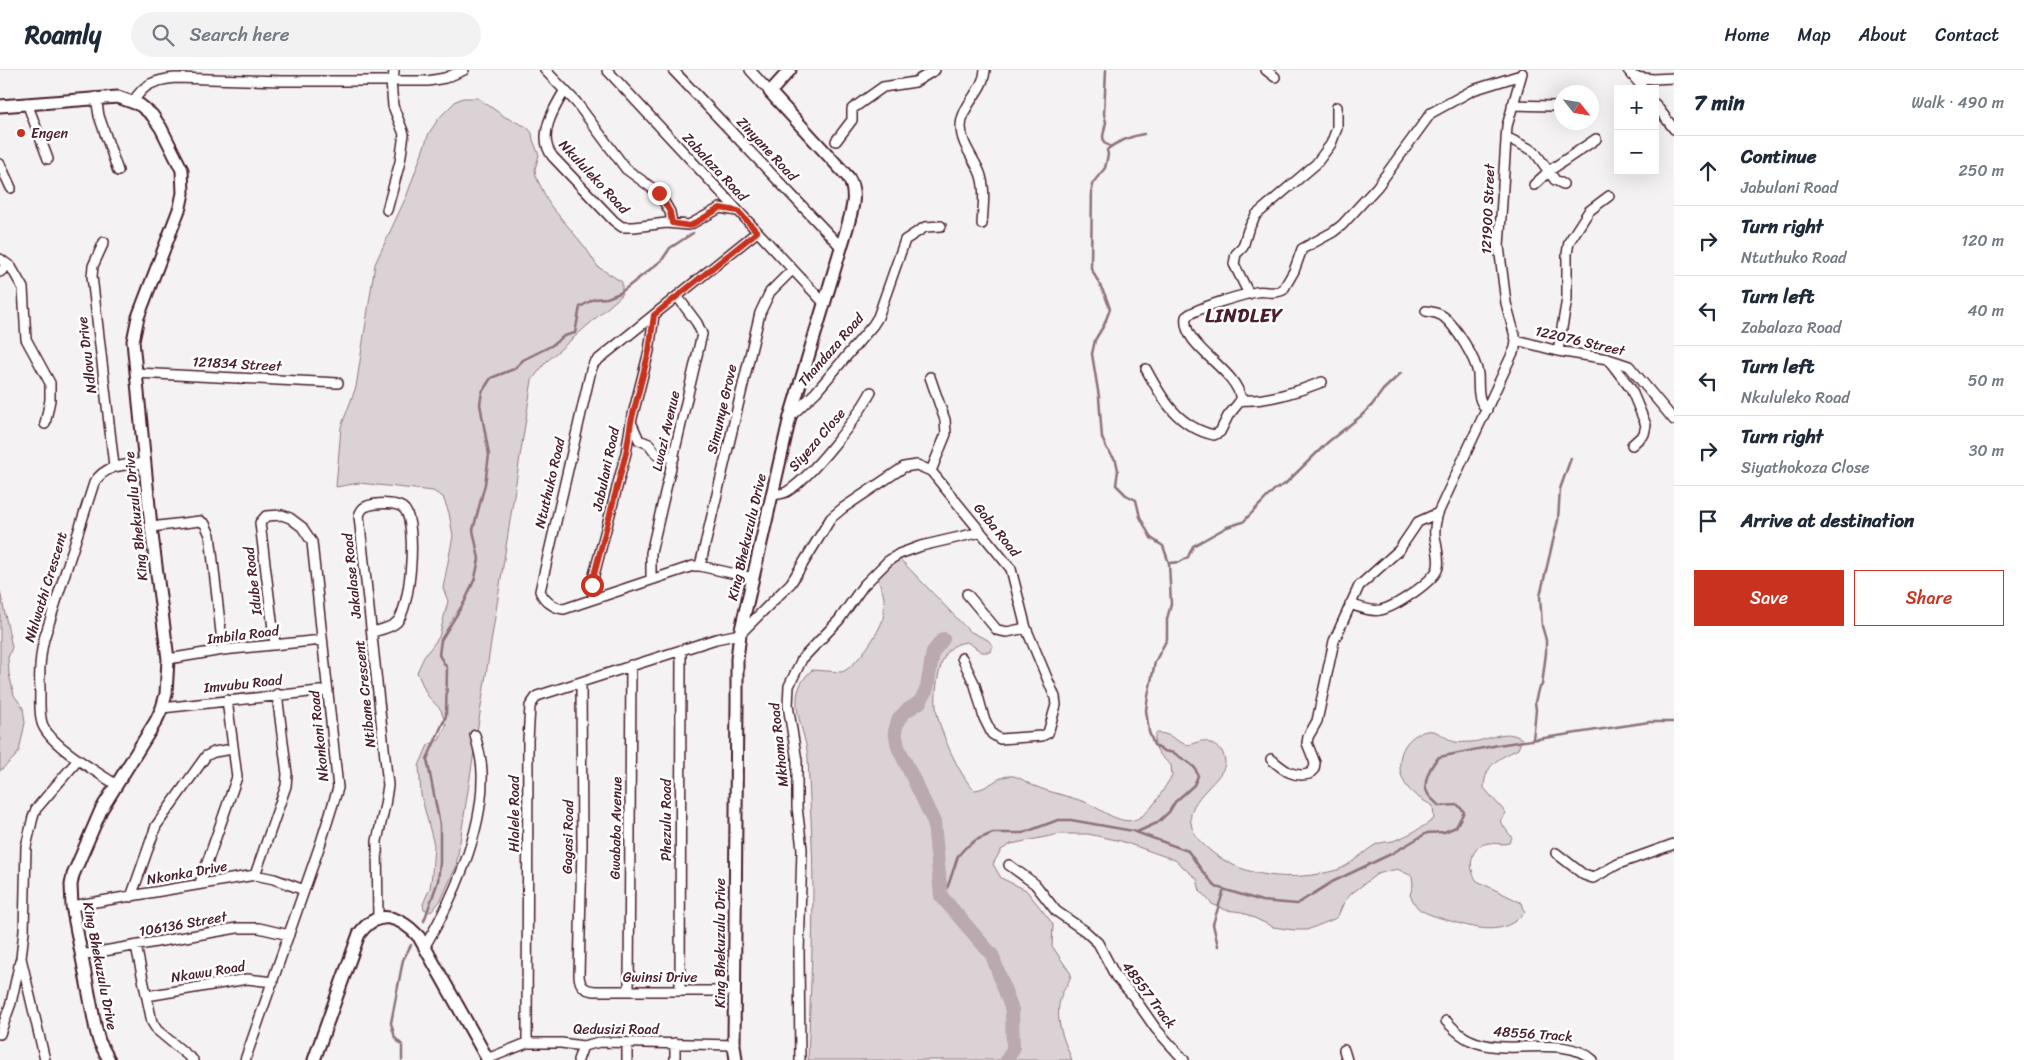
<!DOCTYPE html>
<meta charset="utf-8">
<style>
body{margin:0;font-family:Sriracha,sans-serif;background:#f2f2f3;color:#1f2937}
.controls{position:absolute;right:15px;top:15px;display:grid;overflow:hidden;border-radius:0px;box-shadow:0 5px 20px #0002}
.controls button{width:45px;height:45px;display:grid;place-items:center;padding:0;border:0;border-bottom:1px solid #e0e1e3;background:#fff;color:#1f2937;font:25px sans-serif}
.compass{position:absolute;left:1554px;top:15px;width:45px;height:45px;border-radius:50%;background:#fff;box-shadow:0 5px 20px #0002;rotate:121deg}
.stop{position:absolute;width:15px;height:15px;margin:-11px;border:4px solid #c8321e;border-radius:50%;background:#fff}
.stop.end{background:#c8321e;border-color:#fff;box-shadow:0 1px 5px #0008}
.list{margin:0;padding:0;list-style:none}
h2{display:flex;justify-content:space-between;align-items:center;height:65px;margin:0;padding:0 20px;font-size:21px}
h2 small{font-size:16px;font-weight:400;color:#747a83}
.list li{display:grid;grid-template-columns:32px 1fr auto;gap:15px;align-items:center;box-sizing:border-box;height:70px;padding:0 20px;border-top:1px solid #e0e1e3}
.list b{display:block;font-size:19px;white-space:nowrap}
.list p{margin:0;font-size:16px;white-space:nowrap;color:#747a83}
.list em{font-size:16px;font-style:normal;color:#747a83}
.actions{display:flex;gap:10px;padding:15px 20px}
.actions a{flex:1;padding:11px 0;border:1px solid #c8321e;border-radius:0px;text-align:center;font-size:18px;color:#c8321e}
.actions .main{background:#c8321e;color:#fff}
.icon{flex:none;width:28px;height:28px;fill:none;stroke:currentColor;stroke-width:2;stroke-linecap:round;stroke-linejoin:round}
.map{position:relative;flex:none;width:1674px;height:990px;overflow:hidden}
header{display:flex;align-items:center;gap:30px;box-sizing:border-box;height:70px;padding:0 25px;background:#fff;border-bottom:1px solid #e0e1e3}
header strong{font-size:24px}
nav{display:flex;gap:28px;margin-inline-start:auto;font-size:18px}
.search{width:350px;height:45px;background:#f2f2f3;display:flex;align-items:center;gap:12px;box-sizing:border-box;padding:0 18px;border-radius:28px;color:#747a83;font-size:19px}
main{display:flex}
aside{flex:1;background:#fff}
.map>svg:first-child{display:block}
</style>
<header>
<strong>Roamly</strong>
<div class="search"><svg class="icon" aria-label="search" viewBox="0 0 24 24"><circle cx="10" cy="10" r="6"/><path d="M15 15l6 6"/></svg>Search here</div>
<nav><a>Home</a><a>Map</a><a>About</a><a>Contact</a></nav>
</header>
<main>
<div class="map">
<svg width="1674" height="990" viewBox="0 0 1674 990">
<rect width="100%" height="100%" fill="#f4f2f2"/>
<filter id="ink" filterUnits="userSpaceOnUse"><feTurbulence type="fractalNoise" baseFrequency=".02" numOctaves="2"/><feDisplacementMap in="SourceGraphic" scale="10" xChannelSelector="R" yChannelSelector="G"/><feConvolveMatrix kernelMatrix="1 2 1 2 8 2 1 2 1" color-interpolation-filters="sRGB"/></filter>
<g filter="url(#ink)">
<path fill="#dbd2d5" stroke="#927880" d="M463,28H478L505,47L527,57L532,63L533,70L539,85L535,99L536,107L550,135L585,177L598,197L622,212V225L546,292L532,310L456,797L441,830L431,842L424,839L423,834L430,818L432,804L434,775L421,725L419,696L428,675L439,670L446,656L441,640L427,625L417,602L424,587L439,567L448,531L443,518L453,466L449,443L443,427L433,421L359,413L336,417L341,357L356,317L375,194L407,125L429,63L439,48L456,31Z
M900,489L969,561L988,570L993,576L990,582H982L967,572C951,574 946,581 941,595C937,610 935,622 936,637C938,658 959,705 974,720C988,720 998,704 1013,706C1020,707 1027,713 1034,716C1051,723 1069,726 1085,732C1102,739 1124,760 1142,746C1155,737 1163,719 1172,706L1171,695C1161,687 1151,677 1156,663C1171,663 1173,670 1185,674C1192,677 1198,670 1204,671C1210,672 1217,677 1222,681C1223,684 1225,688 1225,692C1225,710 1186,728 1191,753C1193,765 1199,770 1207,778C1242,809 1293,812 1337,800C1350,796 1363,782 1375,775C1380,772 1387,772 1393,771C1407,766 1422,758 1434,749L1433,736C1424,731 1415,726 1408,718C1392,698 1400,666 1427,661C1438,659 1445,669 1455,672C1459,673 1466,672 1471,672C1489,671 1505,657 1522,669L1518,679C1498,689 1485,694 1484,718L1506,743L1500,751L1512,768L1509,773C1502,775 1496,773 1489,773C1470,775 1467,798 1477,811L1522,833L1525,842C1503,868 1475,858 1447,850C1438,847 1425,844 1418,838C1415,835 1412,829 1410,825L1413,815L1412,806L1397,799L1377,804L1351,824L1344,832L1338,846L1334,849L1307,860H1294L1273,857L1242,842L1226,840L1212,834L1200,821L1197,809L1175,790L1121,771L1088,764H1060L1011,774L1001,780L993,794L1001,808L1026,820L1053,854L1052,876L1071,904C1070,912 1064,918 1061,926C1054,949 1063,968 1072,990H808C810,933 813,876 813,819C813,776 810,732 808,689C807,659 781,627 812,600L842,602C856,597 880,562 883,548C886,534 884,522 878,510C881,498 890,494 900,489Z
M0,521L12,577L8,588L9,604L14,625L23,638L25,653L19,681L15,687L0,701Z"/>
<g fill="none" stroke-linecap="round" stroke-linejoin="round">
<path stroke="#8d727a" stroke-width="2.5" d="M1106,0L1104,44L1106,52L1103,66L1104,73L1110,76
M1170,493L1180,492L1188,487L1193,476L1227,457L1243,452L1274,420L1285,414L1328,372L1361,346L1372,335L1383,320L1401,303
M1533,670L1536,640L1535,632L1538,620L1542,615L1546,583V570L1542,556L1540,526L1558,450L1560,419L1571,388
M1137,762L1157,753L1169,742L1175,732L1194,715L1198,706L1195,698L1189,693L1174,683L1164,681L1154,675L1149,662L1146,640L1148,626L1155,592L1167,569V549L1171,534L1169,493L1163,476L1151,468L1140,447L1136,430L1126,425L1116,415L1118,400L1116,391L1107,379L1102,368L1099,327L1092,284L1095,270L1104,255L1110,239L1105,225L1091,198L1092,114L1105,98L1108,85L1107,80C1113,73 1135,65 1144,64
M941,826L948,816L958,786L965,778L976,770L993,763H1023L1058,750H1071L1133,761L1188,781L1203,802L1216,817L1262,831L1297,834L1332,812L1391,784L1427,763L1444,762L1456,757L1464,742L1458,735L1439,736C1436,732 1430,728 1428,724C1421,713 1431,695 1439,687L1498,675L1649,652H1674
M424,851L438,811L440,792V755L427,689L446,646L447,598L439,585L441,570L465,531L475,508L479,489L473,460L485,414L489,385L480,334L482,322L491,308L514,299L523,290L551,276L564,266L575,263L580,237L594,229L607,228L620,223L662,190L670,178L693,163
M1218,876L1213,854L1224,819
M402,990V975L395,968L391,953L403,890L411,875"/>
<path stroke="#baa9ae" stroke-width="14" d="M943,569L933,582L927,618L920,632L906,641L899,648L895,661L898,677L934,752L941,826L992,885L1012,940L1013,979L1007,990"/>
<defs>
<path id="minor" d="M545,0L576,32L626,99L659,123L670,142L672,153
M607,0L824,233
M673,0L841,177
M750,0L770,22
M1266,0L1275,7
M1628,0L1644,19
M1634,7L1653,9L1674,8
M393,11L394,0
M565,20C554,38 536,67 553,87L614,151L622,157H634L666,153L689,155L720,138L737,141
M96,27L99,46L118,101
M134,31C143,14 156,10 175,8L282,11H428L445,8L464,0
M27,33L48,89
M1655,34L1674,59
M1512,35L1553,36
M1506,67L1534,81L1555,110L1563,114
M836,71L852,50V39L883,17L915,12L935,0
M0,94L11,118
M1534,115L1549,101L1596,69
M387,140L400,92L404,64L393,36L391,11
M982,154C983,138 986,119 980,103C974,88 961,74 961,57C961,35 984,21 985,0
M104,172L93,196L92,206L114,396
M0,189L11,197L23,218L26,269L50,313V330L45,354
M0,202L8,195
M1249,224L1234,194L1236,184L1243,177L1248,160L1256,145L1316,94L1331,74L1337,58V37
M1426,241C1433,242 1439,243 1444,247C1456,257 1476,289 1478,304C1479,317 1476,329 1487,340
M1516,270L1558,281L1608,289L1629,296L1674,350
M1558,281L1567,229V184L1569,172L1589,141L1609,126
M1608,289L1631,319L1646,355L1644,364L1632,375
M1146,299C1162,329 1178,357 1214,365L1220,362L1228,346L1241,330
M136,303L338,313
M930,307L945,350L946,364L931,401
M1322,312C1300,321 1265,332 1241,330C1237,298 1181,277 1186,247C1195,238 1242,225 1256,222C1265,220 1273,225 1283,220L1294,201L1302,179L1333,162L1342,155L1377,117L1431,43L1473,20L1521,5
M792,345L816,322L873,255L878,247L905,170L925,157L941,156
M631,352L639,370L649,374L657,385L674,388
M773,425C778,424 784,424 788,421C813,405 857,348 871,322
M151,457L200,451L205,454L210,465L223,580
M700,496L760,243L770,222L792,200
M753,508L700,496H693L564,539C554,538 544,531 540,521L591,300L594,293L757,162
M651,510V483L702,264L697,253L677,226
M967,524L997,560L1007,562L1026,558
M593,529L594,505L626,383L631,352L649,281L654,245
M1350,534C1359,537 1371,542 1380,540C1394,538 1436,510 1438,497C1440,486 1436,476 1435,466C1434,458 1436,450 1438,443L1515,278L1516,270L1506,233L1499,176L1507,56L1522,3
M372,562C380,560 391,558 397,552C411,537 417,456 405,440C399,431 374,433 365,437C361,439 360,443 359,446L388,715L385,735L377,771L378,848
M168,589L223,580L322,570
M581,612L582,777L579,906C580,917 585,920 595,921H735
M162,638L328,620
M1271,689C1283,699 1292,708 1309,704L1314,699L1315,693L1307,673L1308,667L1317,651L1334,571L1359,516L1399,480L1418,452L1438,443
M115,714C96,701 49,675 42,653C39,643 40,630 40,619C39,602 40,586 44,569L94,413C105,394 125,395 145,393
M1556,783L1584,805L1593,808L1618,794L1674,774
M1009,795L1035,814L1056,841L1085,861L1098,873L1116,907L1133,926L1156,959L1184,990
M255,805L286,716L287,704L277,624
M200,813L237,707L227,630
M131,827L156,756L206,686L214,682L233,679
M72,836L255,805L274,809L304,820
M136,876L152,952L157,960L193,990
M425,876C452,831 482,764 482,710C483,695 479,680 475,665
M81,885L237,858H259L289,865
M629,921L631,595
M680,921L681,580
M147,926L247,909L273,912
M1446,951C1453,958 1460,966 1470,970C1508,988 1563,963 1593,990
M0,964L11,933L20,891
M527,973H561L583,976L600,972L734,975
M627,973V990
M1344,980L1347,990
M487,989L527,973L528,670L530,636L537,626L716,569L740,564L791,513L831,448L843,438L904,397L917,395L931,401L1011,499L1026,558L1055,627L1056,635L1048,663L1042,666L1000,669L992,664L984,648L975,615L962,588
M45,990L21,888L24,861L26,777L33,747L36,739L78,690
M245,990L321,772L338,718L312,472L302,457L290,448L282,445L266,446L260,453L275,575
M578,990L583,976
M675,990V973
M800,990L799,882L802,779L797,737V691L788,635L789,616L802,589L839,550L863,516L888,491L899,484L921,476L981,462"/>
<path id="tertiary" d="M0,36L118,27L140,35L152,45L161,58L182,100L183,123L180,137L138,247L133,271L151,457L168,589L166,624L162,638L156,651L101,740L73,805L71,815L72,836L96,960L99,971L109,990
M314,990L359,864C378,838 400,846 419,867L488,990
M736,990L734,975L737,630V589L740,564L790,347L847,158C852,140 858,124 848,107L770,22L790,0"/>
</defs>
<use href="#minor" stroke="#4a1f2b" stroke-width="12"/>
<use href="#tertiary" stroke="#4a1f2b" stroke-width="15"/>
<use href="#minor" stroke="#fff" stroke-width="9"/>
<use href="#tertiary" stroke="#fff" stroke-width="11"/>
</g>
</g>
<g fill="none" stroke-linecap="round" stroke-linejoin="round" filter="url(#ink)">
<path stroke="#c8321e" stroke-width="6" d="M592,515L594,505L626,383L631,352L649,281L654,245L757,162L738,141L720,138L690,156L672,153L670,142L659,123"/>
</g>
<circle fill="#c8321e" stroke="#fff" stroke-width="2" cx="21" cy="63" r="5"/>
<g text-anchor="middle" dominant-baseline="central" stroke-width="5" stroke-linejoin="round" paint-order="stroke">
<g font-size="14" fill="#4a1f2b" stroke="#fff" text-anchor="start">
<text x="31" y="63">Engen</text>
</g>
<g font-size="14" fill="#4a1f2b" stroke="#fff">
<text transform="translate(767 79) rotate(47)">Zinyane Road</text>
<text transform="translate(715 97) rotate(47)">Zabalaza Road</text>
<text transform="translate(594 107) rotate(47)">Nkululeko Road</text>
<text transform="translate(1488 139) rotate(-88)">121900 Street</text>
<text transform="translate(1580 271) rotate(13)">122076 Street</text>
<text transform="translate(831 280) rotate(-49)">Thandaza Road</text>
<text transform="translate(87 285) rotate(-97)">Ndlovu Drive</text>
<text transform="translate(237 294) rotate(3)">121834 Street</text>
<text transform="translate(722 339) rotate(-77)">Simunye Grove</text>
<text transform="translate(666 361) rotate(-77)">Lwazi Avenue</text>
<text transform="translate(817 370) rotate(-49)">Siyeza Close</text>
<text transform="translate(606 399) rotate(-78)">Jabulani Road</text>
<text transform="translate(550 413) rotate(-77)">Ntuthuko Road</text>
<text transform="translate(136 446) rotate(-96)">King Bhekuzulu Drive</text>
<text transform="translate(997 460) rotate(51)">Goba Road</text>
<text transform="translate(747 467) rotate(-77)">King Bhekuzulu Drive</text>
<text transform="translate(352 506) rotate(-96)">Jakalase Road</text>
<text transform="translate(253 511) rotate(-97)">Idube Road</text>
<text transform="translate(46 517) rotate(-73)">Nhlwathi Crescent</text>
<text transform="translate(243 565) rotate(-7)">Imbila Road</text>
<text transform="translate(243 614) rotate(-6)">Imvubu Road</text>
<text transform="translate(365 624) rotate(-96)">Ntibane Crescent</text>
<text transform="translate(319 666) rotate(-96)">Nkonkoni Road</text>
<text transform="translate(779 675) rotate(-96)">Mkhoma Road</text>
<text transform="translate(514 744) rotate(-90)">Hlalele Road</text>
<text transform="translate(666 750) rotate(-90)">Phezulu Road</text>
<text transform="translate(616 758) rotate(-89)">Gwababa Avenue</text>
<text transform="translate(568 767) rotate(-89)">Gagasi Road</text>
<text transform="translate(187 803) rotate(-10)">Nkonka Drive</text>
<text transform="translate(183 854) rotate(-10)">106136 Street</text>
<text transform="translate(720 873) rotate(-90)">King Bhekuzulu Drive</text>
<text transform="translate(100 896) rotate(79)">King Bhekuzulu Drive</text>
<text transform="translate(208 902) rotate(-9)">Nkawu Road</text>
<text x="660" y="907">Gwinsi Drive</text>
<text transform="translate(1149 925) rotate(53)">48557 Track</text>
<text x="616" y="959">Qedusizi Road</text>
<text transform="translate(1533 964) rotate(4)">48556 Track</text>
</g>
<g font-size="19" font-weight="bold" letter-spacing="1" fill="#4a1f2b" stroke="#fff">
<text x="1244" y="245">LINDLEY</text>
</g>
</g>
</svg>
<div class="controls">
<button>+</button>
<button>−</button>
</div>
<svg class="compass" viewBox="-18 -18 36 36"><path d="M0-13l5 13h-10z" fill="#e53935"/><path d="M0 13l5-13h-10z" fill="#747a83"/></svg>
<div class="stop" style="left:592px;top:515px"></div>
<div class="stop end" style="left:659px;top:123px"></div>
</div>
<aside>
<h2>7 min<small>Walk · 490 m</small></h2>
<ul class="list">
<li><svg class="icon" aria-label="ahead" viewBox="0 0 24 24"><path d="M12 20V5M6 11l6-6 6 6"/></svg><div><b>Continue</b><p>Jabulani Road</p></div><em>250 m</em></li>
<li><svg class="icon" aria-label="right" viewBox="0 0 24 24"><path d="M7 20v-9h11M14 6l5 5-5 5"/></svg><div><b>Turn right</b><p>Ntuthuko Road</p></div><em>120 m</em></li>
<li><svg class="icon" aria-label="left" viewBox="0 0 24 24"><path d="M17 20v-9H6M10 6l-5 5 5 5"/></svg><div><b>Turn left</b><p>Zabalaza Road</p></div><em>40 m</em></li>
<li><svg class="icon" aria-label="left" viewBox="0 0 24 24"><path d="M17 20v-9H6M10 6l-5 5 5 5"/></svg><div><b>Turn left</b><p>Nkululeko Road</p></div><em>50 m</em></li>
<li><svg class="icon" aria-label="right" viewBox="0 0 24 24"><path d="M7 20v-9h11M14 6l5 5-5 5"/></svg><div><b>Turn right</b><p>Siyathokoza Close</p></div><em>30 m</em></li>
<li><svg class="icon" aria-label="arrive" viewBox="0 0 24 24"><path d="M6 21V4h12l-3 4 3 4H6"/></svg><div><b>Arrive at destination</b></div></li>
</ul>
<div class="actions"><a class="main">Save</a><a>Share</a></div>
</aside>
</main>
